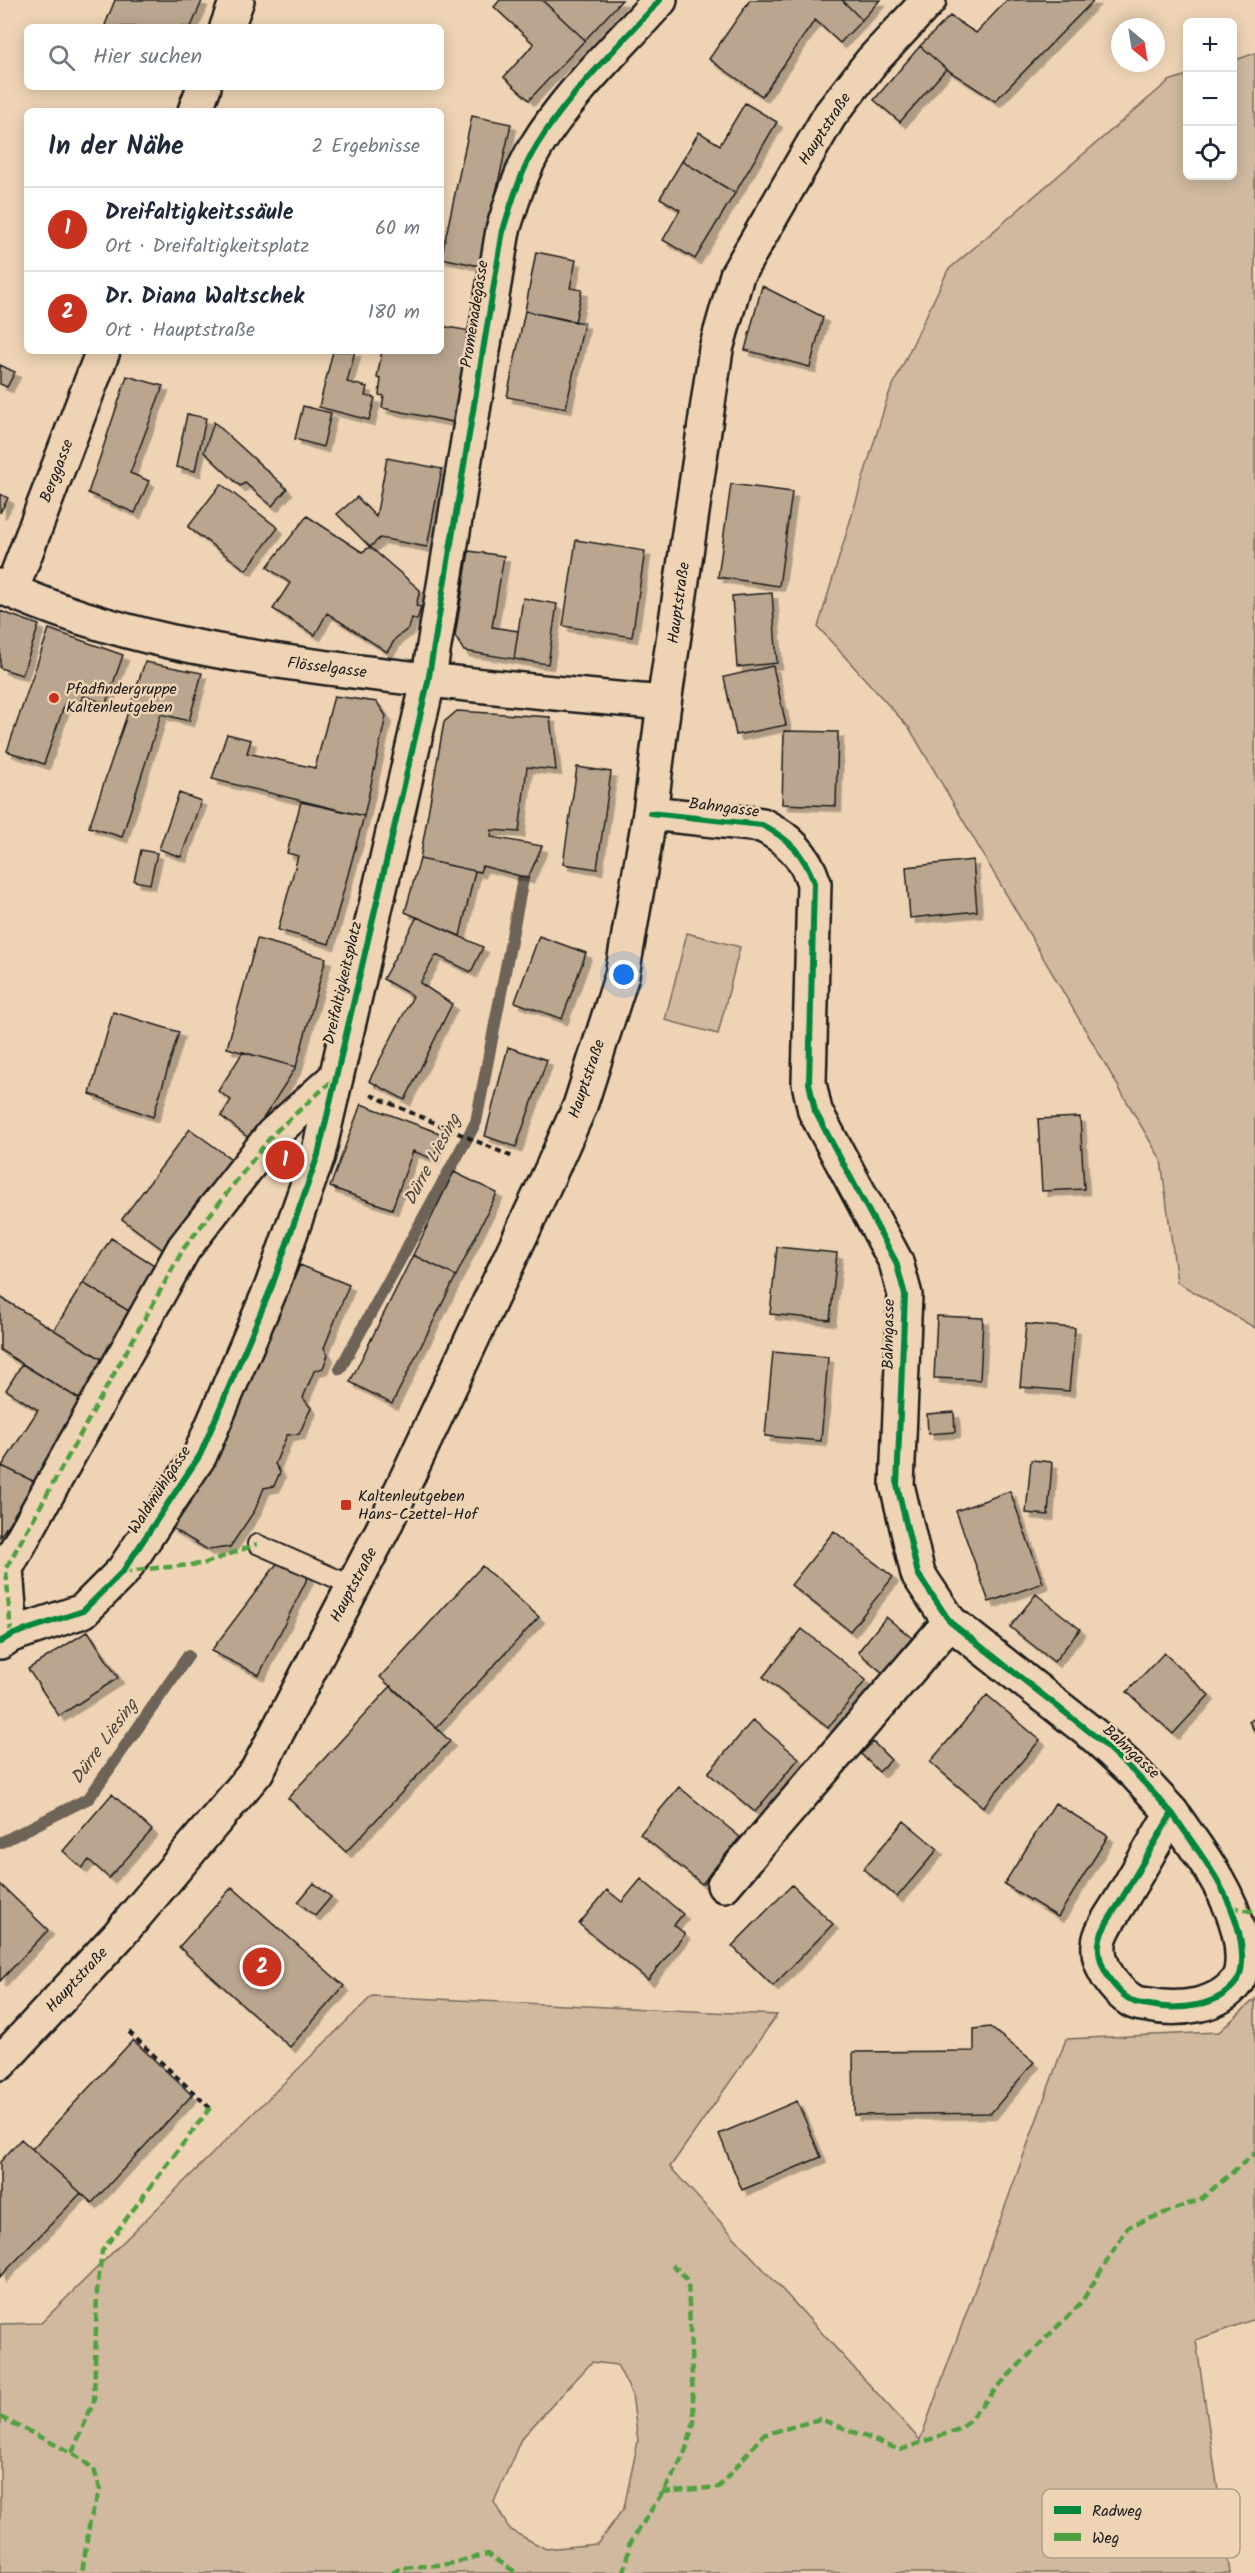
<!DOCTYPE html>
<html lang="de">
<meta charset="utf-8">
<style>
body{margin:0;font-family:Kalam,sans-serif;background:#f6f6f7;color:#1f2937}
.controls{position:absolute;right:18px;top:18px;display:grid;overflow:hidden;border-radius:9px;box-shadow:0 3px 15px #0003}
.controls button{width:54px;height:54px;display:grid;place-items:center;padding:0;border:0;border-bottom:2px solid #e0e1e3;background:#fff;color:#1f2937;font:30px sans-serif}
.compass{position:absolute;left:1111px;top:18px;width:54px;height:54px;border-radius:50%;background:#fff;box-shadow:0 3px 15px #0003;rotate:150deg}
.you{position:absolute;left:624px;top:975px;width:21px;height:21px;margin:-15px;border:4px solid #fff;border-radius:50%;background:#1a73e8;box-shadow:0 0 0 9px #1a73e833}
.badge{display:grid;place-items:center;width:39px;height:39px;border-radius:50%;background:#c8321e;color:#fff;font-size:20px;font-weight:700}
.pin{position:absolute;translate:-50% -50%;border:3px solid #fff;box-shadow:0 2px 6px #0006}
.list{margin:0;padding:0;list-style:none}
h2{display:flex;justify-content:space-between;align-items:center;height:78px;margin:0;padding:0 24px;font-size:26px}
h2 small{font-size:20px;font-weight:400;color:#747a83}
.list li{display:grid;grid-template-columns:39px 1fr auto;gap:18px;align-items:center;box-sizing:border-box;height:84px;padding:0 24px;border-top:2px solid #e0e1e3}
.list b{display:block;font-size:22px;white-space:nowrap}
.list p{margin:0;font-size:20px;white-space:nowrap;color:#747a83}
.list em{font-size:20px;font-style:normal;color:#747a83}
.icon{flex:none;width:33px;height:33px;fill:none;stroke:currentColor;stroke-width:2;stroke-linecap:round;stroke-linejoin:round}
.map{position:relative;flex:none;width:1255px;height:2573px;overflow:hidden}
.search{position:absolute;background:#fff;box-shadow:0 3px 15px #0003;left:24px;top:24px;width:420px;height:66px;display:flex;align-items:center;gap:15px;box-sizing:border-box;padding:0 21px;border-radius:9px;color:#747a83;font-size:22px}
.panel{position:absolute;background:#fff;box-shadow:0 3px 15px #0003;left:24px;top:108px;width:420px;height:246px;border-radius:9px}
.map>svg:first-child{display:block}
</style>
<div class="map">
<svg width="1255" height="2573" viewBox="0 0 1255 2573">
<defs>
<filter id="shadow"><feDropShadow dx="5.5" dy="5.5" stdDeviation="0" flood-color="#0004"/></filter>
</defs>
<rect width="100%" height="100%" fill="#eed4b5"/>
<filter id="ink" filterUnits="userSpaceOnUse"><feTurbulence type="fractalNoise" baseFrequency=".0167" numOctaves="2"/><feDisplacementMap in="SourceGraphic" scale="12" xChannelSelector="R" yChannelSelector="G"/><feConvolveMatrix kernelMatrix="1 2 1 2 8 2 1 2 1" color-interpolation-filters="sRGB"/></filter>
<g filter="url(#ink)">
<path fill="#d0b99f" stroke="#766a5e" stroke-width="1.5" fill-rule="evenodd" d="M1255,53V1328L1177,1282L1161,1160L910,729L818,627L888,396L948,270L1169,81L1187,75L1188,176H1232L1233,61Z
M687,933L740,947L718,1034L665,1020Z
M372,1996L777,2015L670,2167L920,2440L1066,2039L1219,2032L1255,1999V2319L1196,2340L1230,2573H0V2324L41,2323ZM592,2362L617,2365L632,2394L638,2441L624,2508L597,2544L546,2549L510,2530L494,2502L521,2439Z"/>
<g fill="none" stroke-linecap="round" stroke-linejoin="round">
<path stroke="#6d6357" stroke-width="12" d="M340,1369L476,1122L523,879
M0,1843L89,1798L188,1656"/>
</g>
<path fill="#baa68f" stroke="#1c1c1c" stroke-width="1.5" filter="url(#shadow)" d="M115,0H199L202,1L191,27H109L105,25Z
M500,0H542L585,40L529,100L504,77L534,44L494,7Z
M546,0H622L585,40L544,2Z
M750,0H842L862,20L840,43L815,20L762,96L709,59Z
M842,0H880L862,20Z
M1007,0H1094L995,101L946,69L920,46L950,16L976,33Z
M920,46L946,69L900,122L874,100Z
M745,103L777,122L735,193L682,161L699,132L720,145Z
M472,116L511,124L480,266L441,258Z
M682,161L735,193L695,259L663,240L680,210L660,198Z
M536,252L576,260L570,288L582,290L575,322L525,311Z
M762,286L823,317L810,367L745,350Z
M525,311L584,323L566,408L507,397Z
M441,326L471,331L453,422L382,408L384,396L379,395L381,379L377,378L382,351H441Z
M333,351H355L347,382L367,387L365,396L375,398L369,420L319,407Z
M0,365L15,372L7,387L0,384Z
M127,376L163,386L130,473L149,481L135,513L88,493Z
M303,406L331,413L323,447L295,439Z
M187,414L206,418L195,471L176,467Z
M214,422L287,489L272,506L245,483L240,486L204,452Z
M387,458L442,469L427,547L380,538L370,547L337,514L357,497L376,517Z
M221,484L278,528L246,570L188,527Z
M731,484L792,492L779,586L718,577Z
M0,494L8,498L0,513Z
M307,516L362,552L370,547L420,590L416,606L421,607L417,620L412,618L409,628L396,638L387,652L327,613L315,635L273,609L290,583L267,567Z
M576,540L645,551L632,637L563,626Z
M469,551L504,556L492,627L518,631L514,659L464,651L455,636Z
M772,593L777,663L737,667L732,596Z
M523,598L557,604L548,664L514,659Z
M0,611L39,625L22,675L0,668Z
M49,629L123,655L106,704L83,695L79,705L66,700L44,764L7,751Z
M145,662L202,673L189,721L161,714L122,837L89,827Z
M773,666L786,725L736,735L724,677Z
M334,696L377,702L386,716L364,816L212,779L227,734L251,740L247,753L315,768Z
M457,711L550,717L556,770L527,767L519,832L492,830L491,837L542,846L528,878L482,866L480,872L420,859L444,722Z
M784,731L838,732L836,806L782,804Z
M577,767L611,772L597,869L563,864Z
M179,793L201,801L181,857L159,849Z
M301,802L364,816L329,944L278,930L298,856L287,853Z
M141,850L157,853L150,884L134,881Z
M420,859L475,871L460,936L405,912Z
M973,860L977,911L910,918L906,867Z
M417,917L483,947L471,972L436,955L420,983L452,1004L405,1100L369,1081L413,996L383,979Z
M539,936L586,953L562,1019L515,1002Z
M257,939L326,958L296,1067L227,1048Z
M113,1012L179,1032L153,1117L90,1094Z
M508,1047L547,1060L516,1147L485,1136Z
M243,1052L296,1067L250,1139L221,1116L231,1100L218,1091Z
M361,1104L442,1134L433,1159L413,1151L392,1209L330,1187Z
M1080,1117L1084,1189L1042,1191L1038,1119Z
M190,1129L234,1161L166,1252L122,1219Z
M454,1172L497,1193L456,1276L413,1255Z
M111,1238L164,1271L137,1316L83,1283Z
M777,1247L837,1253L830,1320L770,1314Z
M413,1255L456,1276L392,1404L350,1382Z
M300,1265L349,1285L324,1348L328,1355L323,1368L314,1371L303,1398L311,1408L299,1434L287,1435L275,1464L280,1472L274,1486L264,1488L255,1510L230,1547L208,1550L170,1527L216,1460Z
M83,1283L137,1316L108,1363L54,1330Z
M0,1297L108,1363L84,1402L0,1350Z
M937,1316L983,1318L980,1380L934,1378Z
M1026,1324L1075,1328L1069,1391L1020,1387Z
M773,1352L828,1357L821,1441L765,1436Z
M22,1364L84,1402L35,1482L2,1466L38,1410L6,1390Z
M954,1412L955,1432L928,1434L927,1414Z
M1031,1460L1052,1462L1048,1515L1026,1513Z
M2,1466L35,1482L0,1537V1471Z
M1010,1491L1043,1583L989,1602L956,1511Z
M834,1531L893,1577L850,1631L791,1585Z
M279,1561L309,1575L259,1675L211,1651Z
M482,1566L539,1617L436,1728L380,1677Z
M1036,1594L1080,1629L1054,1662L1010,1627Z
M886,1617L912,1638L883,1673L858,1652Z
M802,1629L866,1680L828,1728L763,1677Z
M88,1631L118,1678L59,1716L28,1669Z
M1164,1653L1209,1695L1173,1734L1127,1692Z
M391,1686L450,1741L346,1852L288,1798Z
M987,1695L1040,1740L983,1807L930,1762Z
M1255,1718V1732L1249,1722Z
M753,1720L799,1758L755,1812L708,1773Z
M873,1742L891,1760L879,1772L861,1754Z
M679,1787L740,1837L702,1884L640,1834Z
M112,1794L152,1830L109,1878L89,1860L82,1868L63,1851Z
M1055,1803L1108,1836L1058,1917L1004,1884Z
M904,1821L938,1849L897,1897L863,1869Z
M641,1879L683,1914L674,1925L685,1934L648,1980L579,1924L607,1890L622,1902Z
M314,1883L331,1897L315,1916L298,1902Z
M0,1884L48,1930L0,1981Z
M792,1885L833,1924L773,1986L732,1946Z
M232,1887L344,1986L290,2047L179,1947Z
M990,2027L1034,2062L991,2113L854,2115L853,2052L974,2051V2029Z
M133,2040L192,2095L92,2203L32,2149Z
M797,2101L821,2157L742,2190L719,2134Z
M21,2139L81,2193L0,2277V2162Z"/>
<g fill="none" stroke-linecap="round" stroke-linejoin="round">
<defs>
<path id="lane" d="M257,1544L353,1586"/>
<path id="street" d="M227,27L237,0
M195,111L204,87
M0,586C111,637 233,656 352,671C456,684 560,694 664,703
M11,591L103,351
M650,813L762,825C788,838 805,855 814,883L809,1083L815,1111L896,1262L905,1295L897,1485L918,1574L950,1622L1095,1736L1136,1774L1172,1813C1155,1842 1138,1871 1121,1900C1114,1912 1100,1930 1099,1944C1097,1966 1114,1990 1132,2001C1137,2004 1144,2004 1149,2005C1178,2011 1219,2007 1237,1981C1245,1969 1242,1945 1239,1932C1228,1887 1198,1851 1172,1813
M11,1635L6,1568L184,1248L273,1134L334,1079
M0,1642L11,1635L83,1611L123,1571L200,1455L272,1286L318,1155L428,682L503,230C512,201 521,171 537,145C568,94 620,45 660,0
M724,1885L950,1622"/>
<path id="secondary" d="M0,2063L118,1936L257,1771L383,1529L550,1173L580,1106L622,975L650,813L664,703L716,349L737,275L830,115L872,61L929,0"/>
</defs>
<use href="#lane" stroke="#1c1c1c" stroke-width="22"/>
<use href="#street" stroke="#1c1c1c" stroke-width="38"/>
<use href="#secondary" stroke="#1c1c1c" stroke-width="38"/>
<path stroke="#1c1c1c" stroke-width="4" stroke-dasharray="6 4.5" stroke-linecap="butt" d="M371,1095L515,1158
M129,2032L210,2108"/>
<use href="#lane" stroke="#eed4b5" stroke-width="18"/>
<use href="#street" stroke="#eed4b5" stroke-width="33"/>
<use href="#secondary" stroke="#eed4b5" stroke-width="33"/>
<path stroke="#4fa141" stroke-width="4.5" stroke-dasharray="9 4.5" stroke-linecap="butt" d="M123,1571L203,1564L257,1544
M11,1635L6,1568L184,1248L273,1134L334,1079
M1231,1907L1255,1912
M0,2417L72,2453L94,2469L100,2489L90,2520L82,2573
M72,2453L94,2401L97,2291L102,2251L210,2108
M662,2492L719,2487L763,2435L820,2419L900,2450L962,2428L1006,2378L1081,2303L1128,2227L1201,2199L1255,2153
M392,2573L401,2568L449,2564L488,2554L517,2573
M624,2573L629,2545L676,2471L686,2449L694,2422L688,2282L680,2271L672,2265"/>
<defs>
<path id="cycleway" d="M650,813L762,825C788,838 805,855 814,883L809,1083L815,1111L896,1262L905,1295L897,1485L918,1574L950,1622L1095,1736L1136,1774L1172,1813C1155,1842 1138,1871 1121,1900C1114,1912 1100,1930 1099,1944C1097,1966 1114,1990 1132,2001C1137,2004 1144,2004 1149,2005C1178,2011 1219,2007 1237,1981C1245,1969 1242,1945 1239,1932C1228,1887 1198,1851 1172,1813
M0,1642L11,1635L83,1611L123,1571L200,1455L272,1286L318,1155L428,682L503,230C512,201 521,171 537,145C568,94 620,45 660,0"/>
</defs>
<use href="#cycleway" stroke="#eed4b5" stroke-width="10"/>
<use href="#cycleway" stroke="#00873e" stroke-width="6"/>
</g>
</g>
<g fill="#c8321e" stroke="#eed4b5" stroke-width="2">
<circle cx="54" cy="698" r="6"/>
<rect x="340" y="1499" width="12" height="12" rx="3"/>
</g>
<g text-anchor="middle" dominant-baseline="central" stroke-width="5" stroke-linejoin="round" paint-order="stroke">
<g font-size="16" fill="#1c1c1c" stroke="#eed4b5">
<text transform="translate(825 129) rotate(-57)">Hauptstraße</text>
<text transform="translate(475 314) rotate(-81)">Promenadegasse</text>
<text transform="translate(57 471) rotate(-69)">Berggasse</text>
<text transform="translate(679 603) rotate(-82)">Hauptstraße</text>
<text transform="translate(327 668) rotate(7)">Flösselgasse</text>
<text transform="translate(724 808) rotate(7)">Bahngasse</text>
<text transform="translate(343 983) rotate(-77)">Dreifaltigkeitsplatz</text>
<text transform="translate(587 1079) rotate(-71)">Hauptstraße</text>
<text transform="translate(889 1334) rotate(-89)">Bahngasse</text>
<text transform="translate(160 1490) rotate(-57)">Waldmühlgasse</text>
<text transform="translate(354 1585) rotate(-62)">Hauptstraße</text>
<text transform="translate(1131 1752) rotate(43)">Bahngasse</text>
<text transform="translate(77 1980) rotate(-47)">Hauptstraße</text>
</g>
<g font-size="16" fill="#1c1c1c" stroke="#eed4b5" text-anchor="start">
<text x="66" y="689">Pfadfindergruppe<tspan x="66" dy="18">Kaltenleutgeben</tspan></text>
<text x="358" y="1496">Kaltenleutgeben<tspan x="358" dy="18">Hans-Czettel-Hof</tspan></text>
</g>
<g font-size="18" font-style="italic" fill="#4b463e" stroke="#eed4b5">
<text transform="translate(433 1160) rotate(-62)">Dürre Liesing</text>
<text transform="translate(105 1742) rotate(-54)">Dürre Liesing</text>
</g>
</g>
<rect x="1042" y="2489" width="198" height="69" rx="9" fill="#eed4b5" stroke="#af9d87" stroke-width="1.5"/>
<rect x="1054" y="2506" width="27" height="8" fill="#00873e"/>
<rect x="1054" y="2533" width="27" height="8" fill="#4fa141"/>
<g font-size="16" fill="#1c1c1c">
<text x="1092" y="2516">Radweg</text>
<text x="1092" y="2543">Weg</text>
</g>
</svg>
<div class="controls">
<button>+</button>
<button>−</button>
<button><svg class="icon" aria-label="locate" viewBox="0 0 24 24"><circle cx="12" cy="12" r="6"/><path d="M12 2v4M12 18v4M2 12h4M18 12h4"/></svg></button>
</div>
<svg class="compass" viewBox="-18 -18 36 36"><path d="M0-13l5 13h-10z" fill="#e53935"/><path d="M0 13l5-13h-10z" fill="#747a83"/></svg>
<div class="you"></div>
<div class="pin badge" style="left:285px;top:1160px">1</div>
<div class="pin badge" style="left:262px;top:1967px">2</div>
<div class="search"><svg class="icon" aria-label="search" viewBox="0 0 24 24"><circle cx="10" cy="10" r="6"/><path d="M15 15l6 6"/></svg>Hier suchen</div>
<section class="panel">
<h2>In der Nähe<small>2 Ergebnisse</small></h2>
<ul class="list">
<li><span class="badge">1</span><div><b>Dreifaltigkeitssäule</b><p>Ort · Dreifaltigkeitsplatz</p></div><em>60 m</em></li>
<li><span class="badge">2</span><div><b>Dr. Diana Waltschek</b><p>Ort · Hauptstraße</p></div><em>180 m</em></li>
</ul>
</section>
</div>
